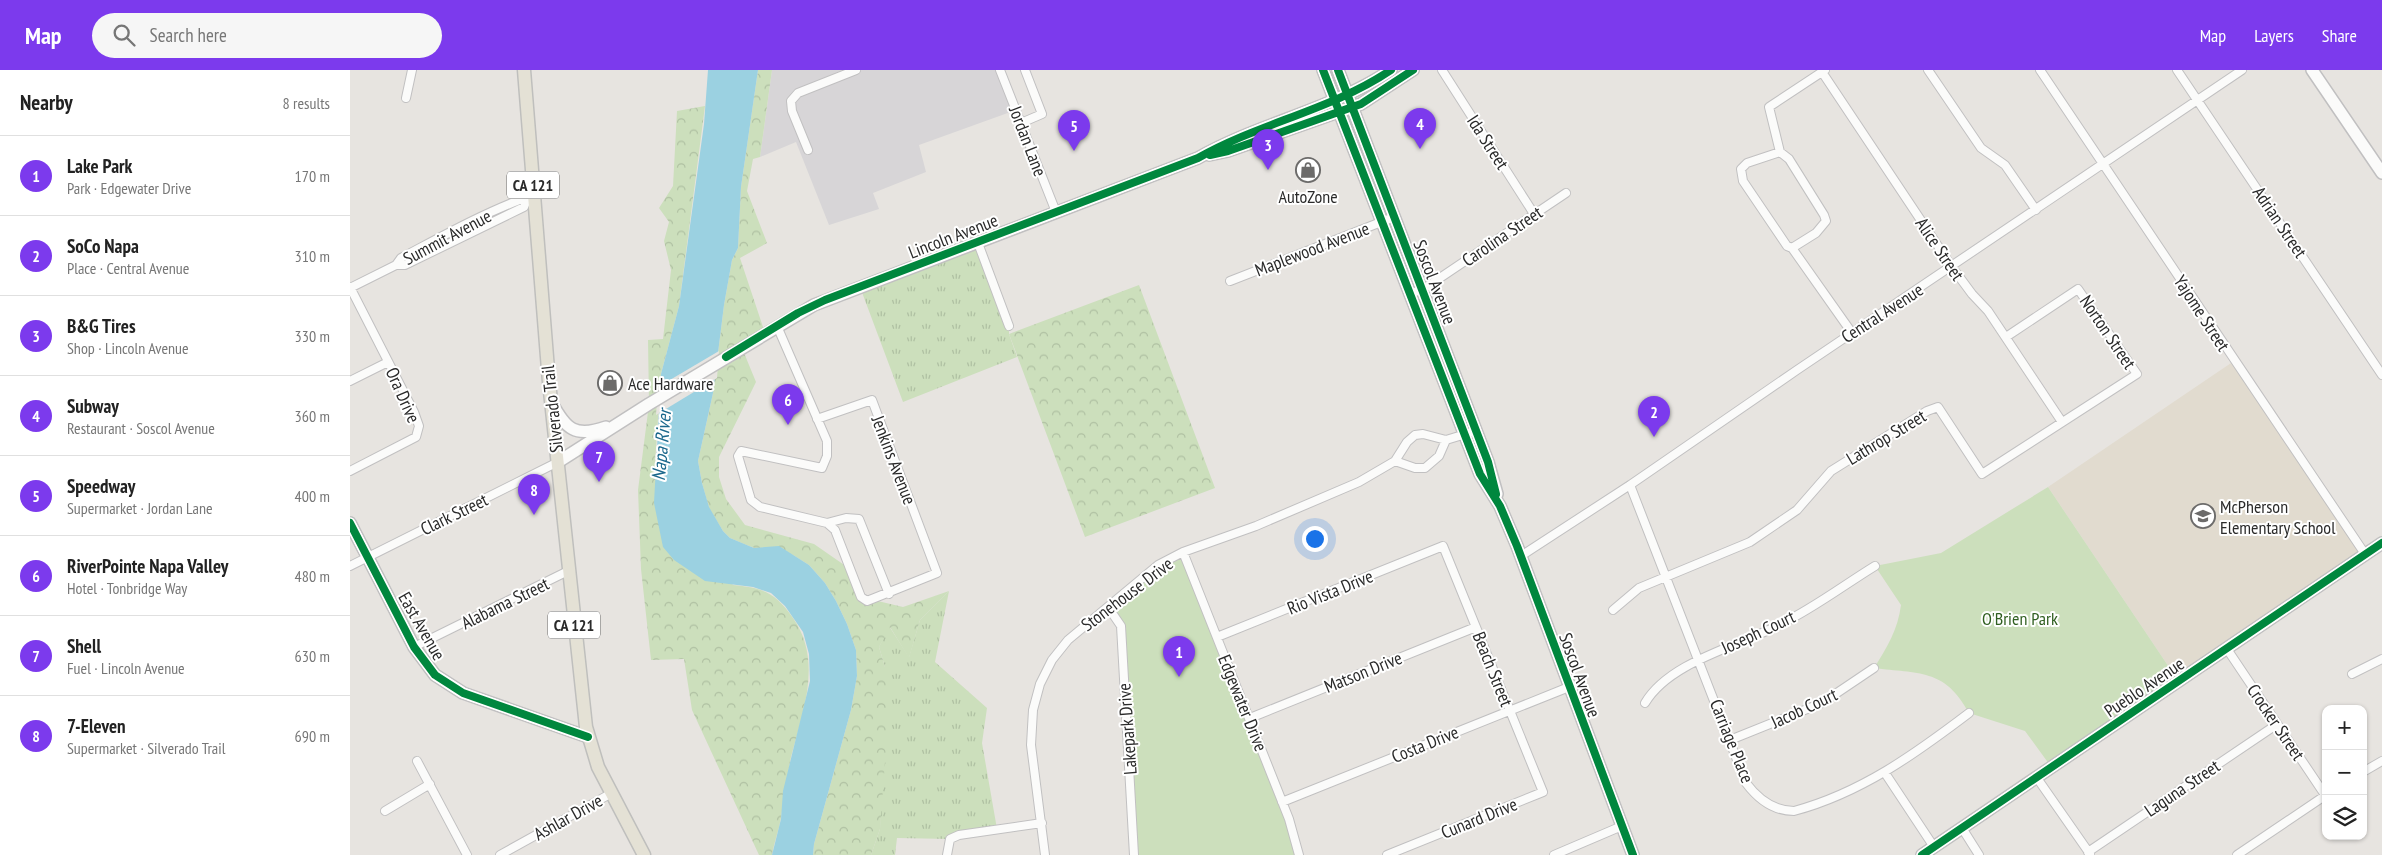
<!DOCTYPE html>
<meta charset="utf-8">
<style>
body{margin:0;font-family:"PT Sans Narrow",sans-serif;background:#f6f6f6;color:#222}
.controls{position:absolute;right:15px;bottom:15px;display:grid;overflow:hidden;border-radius:10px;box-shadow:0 1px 4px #0004}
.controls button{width:45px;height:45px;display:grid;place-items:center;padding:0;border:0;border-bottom:1px solid #e0e0e0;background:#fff;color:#222;font:25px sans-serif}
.you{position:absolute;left:964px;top:468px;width:18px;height:18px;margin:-12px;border:4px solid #fff;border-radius:50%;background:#1a73e8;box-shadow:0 0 0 8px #1a73e833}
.badge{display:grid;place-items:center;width:32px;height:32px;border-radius:50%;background:#7c3aed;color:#fff;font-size:16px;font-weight:700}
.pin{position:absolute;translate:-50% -41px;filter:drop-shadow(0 1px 2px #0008)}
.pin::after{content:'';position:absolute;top:26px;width:18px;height:15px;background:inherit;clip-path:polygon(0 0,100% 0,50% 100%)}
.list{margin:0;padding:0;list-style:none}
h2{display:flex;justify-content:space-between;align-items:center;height:65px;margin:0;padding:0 20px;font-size:21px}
h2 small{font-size:16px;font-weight:400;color:#767676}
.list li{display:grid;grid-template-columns:32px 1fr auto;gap:15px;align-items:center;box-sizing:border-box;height:80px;padding:0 20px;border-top:1px solid #e0e0e0}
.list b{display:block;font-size:19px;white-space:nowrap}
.list p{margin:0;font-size:16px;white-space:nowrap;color:#767676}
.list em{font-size:16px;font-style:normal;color:#767676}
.icon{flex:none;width:28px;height:28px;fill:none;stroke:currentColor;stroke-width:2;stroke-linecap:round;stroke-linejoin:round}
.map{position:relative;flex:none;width:2032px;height:785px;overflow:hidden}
header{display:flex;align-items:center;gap:30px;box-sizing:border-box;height:70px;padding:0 25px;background:#7c3aed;color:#fff}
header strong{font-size:24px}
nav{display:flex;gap:28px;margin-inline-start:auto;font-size:18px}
.search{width:350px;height:45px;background:#f6f6f6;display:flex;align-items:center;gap:12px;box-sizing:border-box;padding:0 18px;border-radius:28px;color:#767676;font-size:19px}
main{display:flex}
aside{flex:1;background:#fff}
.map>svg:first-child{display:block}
</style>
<header>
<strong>Map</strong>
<div class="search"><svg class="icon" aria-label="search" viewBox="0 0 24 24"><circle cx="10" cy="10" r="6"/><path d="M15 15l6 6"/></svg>Search here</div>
<nav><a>Map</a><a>Layers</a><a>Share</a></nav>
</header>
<main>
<aside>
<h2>Nearby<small>8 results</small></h2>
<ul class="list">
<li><span class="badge">1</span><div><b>Lake Park</b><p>Park · Edgewater Drive</p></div><em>170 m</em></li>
<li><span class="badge">2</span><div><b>SoCo Napa</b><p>Place · Central Avenue</p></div><em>310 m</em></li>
<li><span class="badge">3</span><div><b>B&amp;G Tires</b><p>Shop · Lincoln Avenue</p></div><em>330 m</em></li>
<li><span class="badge">4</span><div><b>Subway</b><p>Restaurant · Soscol Avenue</p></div><em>360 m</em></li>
<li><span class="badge">5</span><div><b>Speedway</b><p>Supermarket · Jordan Lane</p></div><em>400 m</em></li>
<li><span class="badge">6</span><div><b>RiverPointe Napa Valley</b><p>Hotel · Tonbridge Way</p></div><em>480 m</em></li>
<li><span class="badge">7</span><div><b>Shell</b><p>Fuel · Lincoln Avenue</p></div><em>630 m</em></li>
<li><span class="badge">8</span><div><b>7-Eleven</b><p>Supermarket · Silverado Trail</p></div><em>690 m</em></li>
</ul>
</aside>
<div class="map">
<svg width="2032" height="785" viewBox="0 0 2032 785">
<defs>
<pattern id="grass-tufts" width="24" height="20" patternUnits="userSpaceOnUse" patternTransform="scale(1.25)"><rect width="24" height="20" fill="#ccdfbc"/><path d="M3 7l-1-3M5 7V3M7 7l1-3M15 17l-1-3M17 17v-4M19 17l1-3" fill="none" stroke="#afc0a2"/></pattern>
<pattern id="forest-crowns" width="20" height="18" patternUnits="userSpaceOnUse" patternTransform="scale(1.25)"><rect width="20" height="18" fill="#ccdfbc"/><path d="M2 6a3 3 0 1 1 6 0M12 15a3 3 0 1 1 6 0" fill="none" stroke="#afc0a2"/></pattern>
</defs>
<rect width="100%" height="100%" fill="#e7e4e0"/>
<path fill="#d7d5d7" d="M422,0H650L666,40L569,75L576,102L523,123L529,139L479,155L446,72L410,87Z"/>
<path fill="#e1dbcf" d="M1884,291L2015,484L1829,612L1698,417Z"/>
<path fill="url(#grass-tufts)" d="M628,173L659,256V264L667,287L553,332L510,217Z
M599,521L585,592L637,638L632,673L647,759L600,769L547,768L545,785H521L530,759L535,597L529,577L539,556L559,587L570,550Z"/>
<path fill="url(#forest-crowns)" d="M408,0H422L410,87L403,89L397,121L417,173L390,188L415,263L392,278L406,312L369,387V407L376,429L395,455L464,474L500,499L511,527L553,537L599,521L570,550L559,588L540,557L529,577L535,597L539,633L538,651L530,759L521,785H463L464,774L501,640L507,606L506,580L497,554L486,531L475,513L459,495L443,485L416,477L407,479L394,474L380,468L373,461L359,438L352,413L348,391L363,323L374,235L382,190L388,178L391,117Z
M355,36L329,236L311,304L304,408L383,515C413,518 425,522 443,548C473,591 453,641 441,687C437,708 434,727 431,748C429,760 424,772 422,785H409L342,640L334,589L301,590L291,499L288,420L299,334L298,270L313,269L321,200L314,171L319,152L309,138L323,116L327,41Z
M789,215L865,418L735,467L659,264Z"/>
<path fill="#ccdfbc" d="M1698,417L1829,612L1702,698L1675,661L1619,643C1595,598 1568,604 1524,598C1537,578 1548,559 1551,535L1525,496L1591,483Z
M833,482L949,785H783L771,556L758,537L808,495Z"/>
<path fill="#9bd1e1" d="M358,0H408L391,117L388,178L382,190L374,235L363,323L348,391L352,413L359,437L373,461L380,468L404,478L429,476L459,495L475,513L486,531L497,554L506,580L507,606L501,640L464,774L463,785H422L431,749L433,721L460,611L459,584L453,562L435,536L421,523L403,517L355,511L324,490L313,477L304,433L311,304L329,236L354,54Z"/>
<path fill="#e7e4e0" d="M369,281L367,308L306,345L308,317Z"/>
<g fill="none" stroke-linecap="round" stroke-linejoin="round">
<defs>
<path id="street" d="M650,0L706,142
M1092,0L1184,144
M1578,0L1631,78L1655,95L1686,140
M1690,0L2015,484
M1827,0L2032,305
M1472,2L1602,197L1622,224L1638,241L1712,352
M56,28L62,0
M671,53L692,44L675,0
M458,80L442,41L441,31L448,23L506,0
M1430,82L1397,93L1391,99L1393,111L1437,176L1442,178L1502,263
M628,173L659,256
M1442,178L1466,163L1476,151L1474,145L1439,89L1430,82L1419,37L1475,0
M46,195L51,188C91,167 130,145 172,129L176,132L180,130
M880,211L1044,147
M0,217L64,342L69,356L66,367L0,401
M0,218L46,195H55L174,137L176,132
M1061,223L1072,220L1216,123
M427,256L477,371V386L472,398L391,381L388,386L401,430L410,437L477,453L485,460L511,527L517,531L587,503L522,330L467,349
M0,311L38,292
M1045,391L1065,398H1075L1089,386L1096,370
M1280,415L1396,713C1408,729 1423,741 1444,741C1511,723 1565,684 1619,643
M477,453L496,448L509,449L539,524
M833,482L939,749L949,785
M1171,486L1280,415L1447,300L1892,0
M0,496L208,392
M758,537L771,556L784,785
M1263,540L1289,518L1400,472L1447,440L1481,401L1577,341L1588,337L1632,404L1787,304L1728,219L1656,267
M867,567L1093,476L1193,722L1037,785
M64,577L218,501
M1877,579L1975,725
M2002,604L2032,589
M1295,633C1320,591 1390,576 1431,554C1464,538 1494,515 1525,496
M900,648L1126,557
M1380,670L1472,633L1524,598
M67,691L117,785
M2013,702L2032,691
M1535,703L1584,777
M1687,708L1740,784
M932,732L1219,617
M35,741L80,714
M1612,758L1629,785
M1738,782L1926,655
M150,785L260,724
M597,785L600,769L609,765L692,753
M695,785L681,675L683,640L690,614L702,590L718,570L808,495L833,482L906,456L1009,412L1045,391L1057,372L1065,365L1073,364L1096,370L1119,363
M1204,785L1272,756
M1887,785L1976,725"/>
<path id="secondary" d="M973,0L1130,404L1150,436L1167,476L1283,785
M988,0L1138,392L1147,424
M1962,0L2032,103
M859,85L878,81L1011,34L1063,0
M202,333C216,359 225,368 256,357
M208,392L299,334L464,235L848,88C909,53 982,40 1041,0
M0,453L64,577L85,605L113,623L238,667
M1572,785L2032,473"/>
<path id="primary" d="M174,0L199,312L236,657L248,697L294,785"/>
</defs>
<use href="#street" stroke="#c1c0c1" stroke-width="10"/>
<use href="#secondary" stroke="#c1c0c1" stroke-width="14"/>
<use href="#primary" stroke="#bfbfbd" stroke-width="15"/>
<use href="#street" stroke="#fbfbfa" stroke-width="8"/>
<use href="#secondary" stroke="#fbfbfa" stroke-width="11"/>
<use href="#primary" stroke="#e4e1d5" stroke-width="12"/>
<defs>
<path id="cycleway" d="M973,0L1130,404L1150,436L1167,476L1283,785
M988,0L1138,392L1146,424
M860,85L878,81L1011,34L1063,0
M376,287L448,243L475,230L848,88C909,53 982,40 1041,0
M0,453L64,577L85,605L113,623L238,667
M1572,785L2032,473"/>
</defs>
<use href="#cycleway" stroke="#fff" stroke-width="11"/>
<use href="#cycleway" stroke="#00873e" stroke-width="8"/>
</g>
<defs>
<symbol id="shop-ring" viewBox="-11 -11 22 22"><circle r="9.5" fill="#fff" stroke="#6c6b6a" stroke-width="1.5"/><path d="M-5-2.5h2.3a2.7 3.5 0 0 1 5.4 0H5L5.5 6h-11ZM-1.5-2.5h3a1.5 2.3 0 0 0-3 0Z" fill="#6c6b6a"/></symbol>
<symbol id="school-ring" viewBox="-11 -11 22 22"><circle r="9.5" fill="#fff" stroke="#6c6b6a" stroke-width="1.5"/><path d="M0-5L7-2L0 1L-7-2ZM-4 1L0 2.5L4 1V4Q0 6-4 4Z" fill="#6c6b6a"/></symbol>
</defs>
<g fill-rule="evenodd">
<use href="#shop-ring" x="944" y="86" width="28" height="28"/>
<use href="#shop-ring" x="246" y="299" width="28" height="28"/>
<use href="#school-ring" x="1839" y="432" width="28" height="28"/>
</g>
<g text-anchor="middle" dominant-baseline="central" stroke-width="4" stroke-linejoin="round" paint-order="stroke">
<g fill="#fff" stroke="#6a6a6a" stroke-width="1">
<rect x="157" y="101.5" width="52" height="27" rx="4"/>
<rect x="198" y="541.5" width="52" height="27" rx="4"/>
</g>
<g font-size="16" font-weight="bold" fill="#2a2a2a">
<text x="183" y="115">CA 121</text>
<text x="224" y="555">CA 121</text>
</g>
<g font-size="18" fill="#2a2a2a" stroke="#fff">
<text transform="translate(678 71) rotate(69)">Jordan Lane</text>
<text transform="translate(1138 72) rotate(57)">Ida Street</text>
<text transform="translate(1930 152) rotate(56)">Adrian Street</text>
<text transform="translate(603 166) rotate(-21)">Lincoln Avenue</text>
<text transform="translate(1152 166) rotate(-34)">Carolina Street</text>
<text transform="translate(97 167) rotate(-28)">Summit Avenue</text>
<text transform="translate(962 179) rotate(-21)">Maplewood Avenue</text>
<text transform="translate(1590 179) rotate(56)">Alice Street</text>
<text transform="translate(1085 212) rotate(69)">Soscol Avenue</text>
<text transform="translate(1532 243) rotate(-33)">Central Avenue</text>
<text transform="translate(1852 243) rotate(57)">Yajome Street</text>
<text transform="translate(1758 262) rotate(56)">Norton Street</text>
<text transform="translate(53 325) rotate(66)">Ora Drive</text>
<text transform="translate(202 339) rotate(-96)">Silverado Trail</text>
<text transform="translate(1536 367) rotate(-31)">Lathrop Street</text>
<text transform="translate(544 390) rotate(69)">Jenkins Avenue</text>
<text transform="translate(104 444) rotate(-26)">Clark Street</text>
<text transform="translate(980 522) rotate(-22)">Rio Vista Drive</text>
<text transform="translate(777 524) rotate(-37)">Stonehouse Drive</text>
<text transform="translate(155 533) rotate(-26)">Alabama Street</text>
<text transform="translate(72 556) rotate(60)">East Avenue</text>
<text transform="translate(1408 562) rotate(-25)">Joseph Court</text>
<text transform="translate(1143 599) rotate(68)">Beach Street</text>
<text transform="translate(1013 602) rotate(-22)">Matson Drive</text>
<text transform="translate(1230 605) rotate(70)">Soscol Avenue</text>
<text transform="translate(1794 617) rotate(-34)">Pueblo Avenue</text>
<text transform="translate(893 633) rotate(68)">Edgewater Drive</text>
<text transform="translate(1454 638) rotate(-25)">Jacob Court</text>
<text transform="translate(1926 652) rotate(56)">Crocker Street</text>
<text transform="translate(777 659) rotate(-94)">Lakepark Drive</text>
<text transform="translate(1382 671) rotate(68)">Carriage Place</text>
<text transform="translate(1075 674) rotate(-22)">Costa Drive</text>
<text transform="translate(1832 718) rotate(-34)">Laguna Street</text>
<text transform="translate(218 747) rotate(-29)">Ashlar Drive</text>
<text transform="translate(1129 748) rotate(-22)">Cunard Drive</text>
</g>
<g font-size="18" fill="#2a2a2a" stroke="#fff" text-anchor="start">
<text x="958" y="126" text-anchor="middle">AutoZone</text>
<text x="278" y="313">Ace Hardware</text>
<text x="1870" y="436">McPherson<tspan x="1870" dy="21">Elementary School</tspan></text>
</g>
<g font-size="18" fill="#305f21" stroke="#fff">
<text x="1670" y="548">O'Brien Park</text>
</g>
<g font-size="19" font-style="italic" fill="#1b688c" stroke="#fff">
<text transform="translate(311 375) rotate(-85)">Napa River</text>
</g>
</g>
</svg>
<div class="controls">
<button>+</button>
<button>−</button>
<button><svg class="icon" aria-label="layers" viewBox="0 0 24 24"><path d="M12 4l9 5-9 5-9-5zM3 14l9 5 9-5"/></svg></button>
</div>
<div class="you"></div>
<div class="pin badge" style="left:829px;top:607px">1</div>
<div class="pin badge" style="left:1304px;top:367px">2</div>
<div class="pin badge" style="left:918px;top:100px">3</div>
<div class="pin badge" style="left:1070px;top:79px">4</div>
<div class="pin badge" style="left:724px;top:81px">5</div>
<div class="pin badge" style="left:438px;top:355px">6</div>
<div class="pin badge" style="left:249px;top:412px">7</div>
<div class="pin badge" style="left:184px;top:445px">8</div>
</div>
</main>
